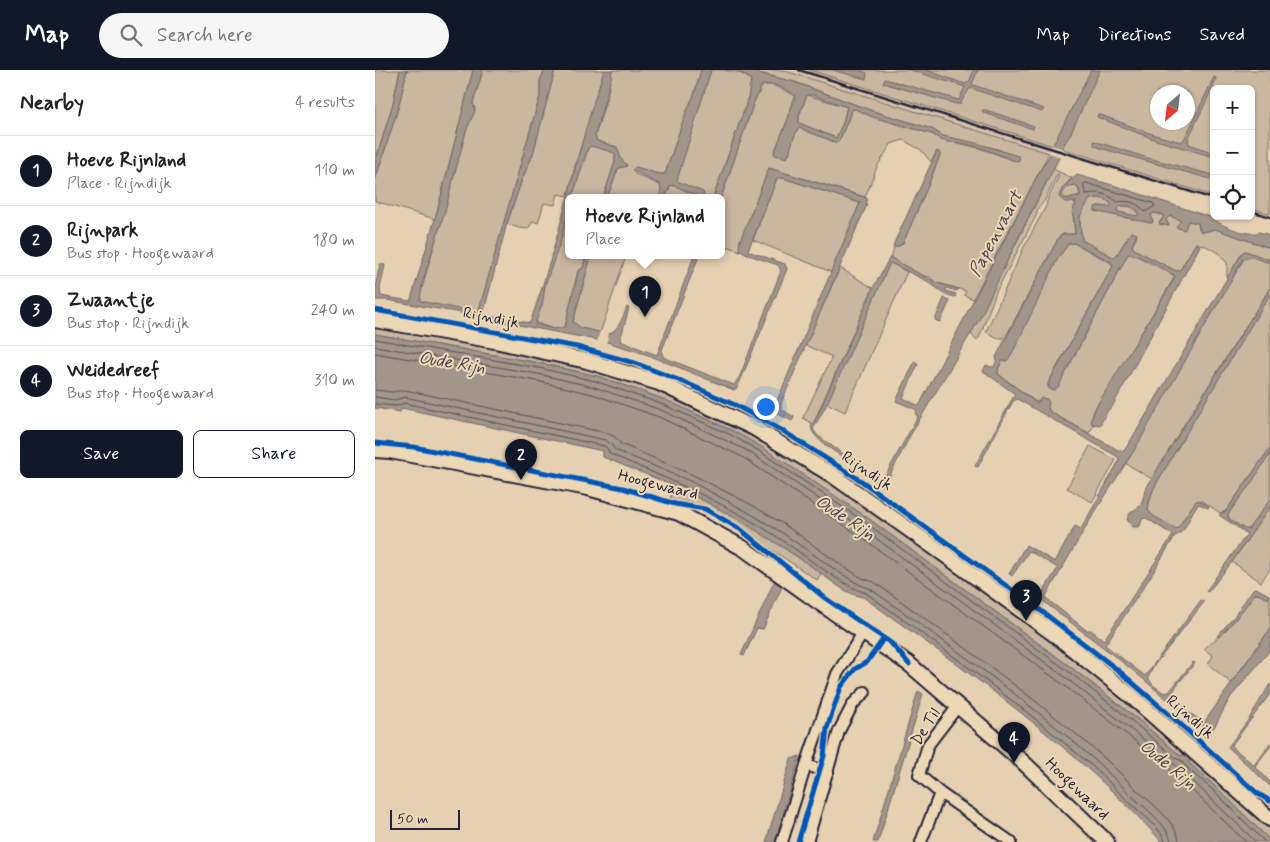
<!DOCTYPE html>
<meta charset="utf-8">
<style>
body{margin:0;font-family:Mynerve,sans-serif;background:#f6f6f6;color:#222}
.controls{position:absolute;right:15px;top:15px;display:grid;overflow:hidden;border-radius:8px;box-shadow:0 1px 4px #0004}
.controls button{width:45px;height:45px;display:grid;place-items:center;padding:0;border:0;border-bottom:1px solid #e0e0e0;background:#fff;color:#222;font:25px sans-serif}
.compass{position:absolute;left:775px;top:15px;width:45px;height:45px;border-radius:50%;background:#fff;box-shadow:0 1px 4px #0004;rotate:208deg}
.scale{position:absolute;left:15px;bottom:12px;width:70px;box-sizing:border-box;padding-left:5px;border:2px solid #22223b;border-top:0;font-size:14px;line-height:18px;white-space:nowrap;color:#22223b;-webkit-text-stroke:4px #edd8b6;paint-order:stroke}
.you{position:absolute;left:390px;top:336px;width:18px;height:18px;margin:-12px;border:4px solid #fff;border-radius:50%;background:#1a73e8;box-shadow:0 0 0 8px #1a73e833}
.badge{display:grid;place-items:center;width:32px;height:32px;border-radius:50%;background:#111827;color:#fff;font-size:16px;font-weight:700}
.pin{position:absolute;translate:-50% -41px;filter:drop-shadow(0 1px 2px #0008)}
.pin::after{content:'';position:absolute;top:26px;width:18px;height:15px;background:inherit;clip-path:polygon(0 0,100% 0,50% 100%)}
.popup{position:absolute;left:190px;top:124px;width:160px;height:65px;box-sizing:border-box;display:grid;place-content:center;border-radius:8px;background:#fff;filter:drop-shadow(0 1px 4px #0005);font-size:16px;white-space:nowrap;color:#767676}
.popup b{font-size:19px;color:#222}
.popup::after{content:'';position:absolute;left:50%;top:100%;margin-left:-10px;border:10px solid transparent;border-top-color:#fff}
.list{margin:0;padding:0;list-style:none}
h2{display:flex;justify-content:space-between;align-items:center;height:65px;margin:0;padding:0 20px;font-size:21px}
h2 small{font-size:16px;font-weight:400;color:#767676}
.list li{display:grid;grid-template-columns:32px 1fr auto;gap:15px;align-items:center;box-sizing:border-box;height:70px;padding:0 20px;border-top:1px solid #e0e0e0}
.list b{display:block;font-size:19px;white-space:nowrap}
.list p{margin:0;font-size:16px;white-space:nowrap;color:#767676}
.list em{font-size:16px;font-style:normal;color:#767676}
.actions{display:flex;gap:10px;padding:15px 20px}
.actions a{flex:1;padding:11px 0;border:1px solid #111827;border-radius:8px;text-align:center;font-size:18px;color:#111827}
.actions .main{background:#111827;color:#fff}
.icon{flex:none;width:28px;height:28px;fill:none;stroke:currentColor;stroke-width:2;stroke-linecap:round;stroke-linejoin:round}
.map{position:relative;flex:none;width:895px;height:772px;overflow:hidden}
header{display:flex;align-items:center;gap:30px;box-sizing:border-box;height:70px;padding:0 25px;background:#111827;color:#fff}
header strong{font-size:24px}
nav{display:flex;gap:28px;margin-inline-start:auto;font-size:18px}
.search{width:350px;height:45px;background:#f6f6f6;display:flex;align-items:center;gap:12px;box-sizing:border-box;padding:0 18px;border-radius:28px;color:#767676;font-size:19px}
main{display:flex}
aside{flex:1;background:#fff}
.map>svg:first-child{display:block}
</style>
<header>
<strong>Map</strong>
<div class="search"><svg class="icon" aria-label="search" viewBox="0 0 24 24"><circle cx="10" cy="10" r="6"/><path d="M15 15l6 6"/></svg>Search here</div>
<nav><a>Map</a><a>Directions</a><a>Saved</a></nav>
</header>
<main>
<aside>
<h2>Nearby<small>4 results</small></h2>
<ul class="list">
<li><span class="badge">1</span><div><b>Hoeve Rijnland</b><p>Place · Rijndijk</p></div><em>110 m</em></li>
<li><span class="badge">2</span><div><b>Rijnpark</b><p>Bus stop · Hoogewaard</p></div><em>180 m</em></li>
<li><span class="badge">3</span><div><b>Zwaantje</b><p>Bus stop · Rijndijk</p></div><em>240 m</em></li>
<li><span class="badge">4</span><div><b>Weidedreef</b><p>Bus stop · Hoogewaard</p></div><em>310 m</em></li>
</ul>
<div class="actions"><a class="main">Save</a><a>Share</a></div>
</aside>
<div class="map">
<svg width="895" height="772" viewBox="0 0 895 772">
<rect width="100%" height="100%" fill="#e5d1b1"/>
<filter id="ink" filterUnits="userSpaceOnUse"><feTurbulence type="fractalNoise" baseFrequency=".02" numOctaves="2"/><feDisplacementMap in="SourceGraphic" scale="10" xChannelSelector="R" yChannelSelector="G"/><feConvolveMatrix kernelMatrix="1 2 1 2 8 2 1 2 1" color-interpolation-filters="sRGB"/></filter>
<g filter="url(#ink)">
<path fill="#d6c4a8" d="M406,0H439L677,74L674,83L667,82Z"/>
<path fill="#c9b79f" stroke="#766c6d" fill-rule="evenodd" d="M0,0H25L18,33L0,93Z
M32,0H98L60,149L0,131V111L24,35Z
M108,0H170L165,10V26L103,244L44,231V229L91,61L100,39L98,33Z
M180,0H229L200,96L193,126L183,124L180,135L169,133L163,153L158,151L153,159L144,158L132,154L146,112L158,84Z
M237,0H326L319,25L310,45L290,104H283L261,97L260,104L285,115L286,120L284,128H232L243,99L252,95L246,89L242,77L222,71L220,66L232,27Z
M336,0C352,0 364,0 376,10L373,29L338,128H290L296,115L302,117V106Z
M371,0H407L674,83L598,229L589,225L591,221L560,212L555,207L546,205L516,188L519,177L524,176L528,173L553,116L565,85L562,81L556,92L546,80L528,70L516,74L502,97L490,127L394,98L365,171V181L346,174V128L379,32L388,15H397L420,25L413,49L399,83L414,84L419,65L424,58L460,72L465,69L477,40L480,39L498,47L557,64L568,71L569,69C576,73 586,73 595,76C609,79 624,85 637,90L632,83L623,79L568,66L557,59L495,40L420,12Z
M434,0H895V144L876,138V19H839V126ZM782,22H812V52H782Z
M432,25L472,37L468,53L461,68L424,53V46Z
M216,75L240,83V92L228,128H197L213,78Z
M678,99L697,108L689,116L684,127L695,132H701L698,146L700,164H688L684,167L630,268H623L611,262L648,179L671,136L672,131L684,105L682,104L670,130L662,140V144L621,222L604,268L601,270L596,264Z
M405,107L485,133L456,202L378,170L402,108Z
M698,115H702L705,125L690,129L687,126C688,120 692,117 698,115Z
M718,128H726L733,130L736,134V137L723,136L720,141L776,153L778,152L776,145L780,143L789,146L784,153L794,155L791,150L795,146L805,150V152L801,156L815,151L823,153L824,159L828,162L840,159L895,178V190L870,181L867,183L852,209V193L844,183L831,176L821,173L805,200L801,201L758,179L757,176L762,166L756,162L741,186L738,187L707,170C705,156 701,134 718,128Z
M746,136C752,135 762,137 764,144L761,146L743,142L742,139Z
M194,139V186H211L208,198L203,201L190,257L179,259L159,252L167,235L170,215Z
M694,173H699L736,193L738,196L673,313V318L679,320L683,317L753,184L762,186L800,206L734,318C727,329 715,340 717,354L719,355L714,363L675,342L673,338L661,332L623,304V299L627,291L630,290L683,188Z
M216,186H251L225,263L206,258L198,252Z
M870,187H878L895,193V218L810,353L777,409L750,393Z
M515,192L532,202L470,342L451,333Z
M465,198L498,218L438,354L428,348L457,287L430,275Z
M895,224V378L851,441L845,443L826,430L808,450L804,459H800L775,444L773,440C775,419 786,407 796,389C827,333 862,279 895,224Z
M0,254L217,295L315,327L494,434L751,626L895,754V770L842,718L814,693L815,689L809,684L806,686L760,647L697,598L490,446L376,371L358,361L291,330L222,306L165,293L0,264Z
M715,376L741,390L717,432L692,418Z
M895,384V430L875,458L871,460L855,450L853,445Z
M300,417C352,439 399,471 446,503L442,510L358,454L315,432L294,430Z
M895,437V499L886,512L857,492Z
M880,524L895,526V559L856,613L833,594L838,586L829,579L851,560Z"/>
<path fill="#a29589" stroke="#6f676a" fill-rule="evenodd" d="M25,0H32L24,35L0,111V93L18,33Z
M98,0H108L98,33L100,41L91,61L70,141L47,214L45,231L103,243L165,26V10L170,0H180L158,84L146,112L132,153L108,245L155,253C185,170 201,83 229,0H237L236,8L220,66L222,71L242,77L246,89L252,95L251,97H245L243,99L232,128H228L240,92V83L216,76L213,78L197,128H194V139L186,170L170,215L167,235L160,254L179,259L190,257L203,201L208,198L211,186H216L198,252L206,258L234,264C244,259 248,247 252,237L254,238L245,271L282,285L319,186H324L287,280L288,287L359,315L365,306L406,201L403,195L374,185L364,179L365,171L394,98L492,128L491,137L483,155L406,333V339L419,347L417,351L401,343L399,338L485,133L408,108H402L373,181L410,194L412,199L367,307L362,318L359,320L273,285L232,272L107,248L92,244L12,230H0V218L5,194L10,195L5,219L6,226L35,231L36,229L62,142Z
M326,0H336L302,110L304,112L328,122L330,128H327L298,115L295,116L290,128H284L286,120L285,115L257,100L261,97L283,104H290L310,45L319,25Z
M351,0H371L419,12L495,40L557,59L568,66L601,73L643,86L645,89L643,91L637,90C617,82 593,71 572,72L569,69L568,71L557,64L498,47L480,39L477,40L465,69L462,73L424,58C417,67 415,84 412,88L400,85L399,83L413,49L420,26C412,19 396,11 386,16L379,32L346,128H338L373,29L376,10L370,5L360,0ZM432,25H438L472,37L468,53L461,68L424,53V46Z
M457,0H484L492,3L491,9Z
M535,0H551L590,14L594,12L599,0H603L597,14L598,15L669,39L667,42L595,18L585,34H581L508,13L510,9L584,30L590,17Z
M716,0H725L695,65L688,76L684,88L650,154L605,248L536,364L509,417L479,394L480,392L507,412L543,346L540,344L542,340L521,331L540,291L543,294L528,328L544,336L667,97L675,85L679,73Z
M839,7L841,8L838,17L813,69L814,74L839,83V87L781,70L722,47L723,44L780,65L806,72L810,68Z
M607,40H611L659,56L658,59L609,43Z
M719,71L773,88L838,105L839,110L725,78L719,75Z
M562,81L565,83V85L553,116L528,173L524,176L519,177L518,176L520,171Z
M702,105L741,116L838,148C844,156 876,167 884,162L895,165V178L840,159L828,162L825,161L823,153L813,151L810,160L803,158L801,156L805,152V150L795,146L791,150L794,156L784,154L789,146L787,144L778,143L776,145L778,152L776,153L724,142L720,141V137L723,136L735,137L736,134C731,128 723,127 715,129L704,148L707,170L738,187L741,186L756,162L762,164L757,176L759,179L801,201L805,200L807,197L821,173L825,176L737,337L733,340L725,355L717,354L716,350L721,337L798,211L800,206C790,199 765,184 753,184L683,317L679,320L675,319L673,314L738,196L736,192L699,173H694L683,188L639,280L632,291H627L623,299V304L660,332H663L666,328L672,329L674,332L673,338L675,342L743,380L749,381L764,357L867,183L870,181L895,190V193L876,187L868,189L760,379L715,450L671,526L672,529L711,560H716L729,570L798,465L771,448L767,449L765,456L763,457H757L752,449L755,443L766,435L771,418L799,372L895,218L894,226C861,280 828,335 796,389C786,407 775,419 773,440L778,446L802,459L820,432L823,430L834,436L833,438L824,434C814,442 813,462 800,466L774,509L730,575L770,606L826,530L829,532L778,597L773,608L778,615L789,623L794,622L818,592L820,593L802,615L793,630L755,598L664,528L683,498L654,481L637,506L634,504L651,475L680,492L700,456L706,459L744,391L743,387L642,329L638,331L603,397L600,396L640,324L608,301L611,295L616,297H619L622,290L621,287L684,167L688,164H700L699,148L697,143L701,132H690L686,129L684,125L689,116ZM700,115L704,119L705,126L693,129L688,127L687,123L693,117ZM746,136H754L763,141L764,144L761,146L743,142L742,139Z
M515,187C529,196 545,204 560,212C567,215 575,216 583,219L582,221L571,218V221L581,224L580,227L570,224L552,211L515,193L451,336L438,359L442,365L475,389L474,391C464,384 437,369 436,357L441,349L498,218Z
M569,228L575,231L565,252L560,250Z
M0,264L165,293L222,306L291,330L358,361L387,377L490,446L697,598L760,647L806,686L809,684L815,689L814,693L842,718L895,770V772H787C700,676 592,601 488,527C473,526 448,505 436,496C396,469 356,444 312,422C285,409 256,399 228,387V381L27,338L25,342L0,338Z
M895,378V384L875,415L853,443V448L869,459H873L895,430V437L857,492L833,522L831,521L872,464L844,445L851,441Z
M402,505L410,510L388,559L382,558L369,586L366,585Z
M881,518L894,525L893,529L883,524H880L860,550L844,567L842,566L858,548L878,519Z
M895,559V580L855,628L840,656L830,667L825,663V658Z
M895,614V624L856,676L879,695L895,673V677L880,696L895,712V716L853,677L874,649Z
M543,621L548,624L503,772H498Z
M800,634L827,651L824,656L799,635Z
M425,686L400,772H391L416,689Z"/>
<path fill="#e5d1b1" d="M677,75L689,79L686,87L674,83Z
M225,261L234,263L231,274L222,272Z"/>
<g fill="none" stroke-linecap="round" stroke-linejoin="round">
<path stroke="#55505a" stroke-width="1" d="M711,113L778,133L780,136L770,142C763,133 754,130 742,132C733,123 723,122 711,124L708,115Z
M0,269L164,298L220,311L289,335L356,365L384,381L487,450L694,602L757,651L802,689L808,691L811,697L839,721L890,772
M0,276L163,304L219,317L286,340L371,380L483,455L690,607L803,697L881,772
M0,283L162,311L217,324L284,347L367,387L479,462L686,613L749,662L798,702L871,772
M0,320L17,322L30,320L232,363L240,367L246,374L318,405L375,434L410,455L466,495L487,508L499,512C576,567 654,623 726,685C739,696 750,709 762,720C775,732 803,753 804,772
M0,327L19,330L30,327L230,370L236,374L240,380L315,411L371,441L406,462L462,501L485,515L494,518C572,573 651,629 722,692C734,703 745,715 757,726C768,736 795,757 796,772
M0,334L21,336L29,333L229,376L232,378L235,384C286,406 337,427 385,456C405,468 423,481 442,495C457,505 473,517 491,523C568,578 645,634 717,696C730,707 742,721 755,733C764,741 789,761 790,772"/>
<defs>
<path id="street" d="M583,636L553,675L544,705L565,723L636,772
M431,695L453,702
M407,772L431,695L462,604L488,563
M432,772L464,661L478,634L490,622
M546,772L565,723"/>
<path id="secondary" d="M0,250L120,271L212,291L284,313L379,358L457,405L570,485L683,567L756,626L895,749
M0,380L15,381L213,418L304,443L368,478L442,531L534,594L648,692L732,772"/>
</defs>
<use href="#street" stroke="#22223b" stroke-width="14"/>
<use href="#secondary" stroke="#22223b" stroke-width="18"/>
<use href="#street" stroke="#edd8b6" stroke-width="10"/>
<use href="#secondary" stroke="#edd8b6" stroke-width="14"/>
<path stroke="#22223b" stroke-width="2.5" d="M424,0L839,129
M876,141L895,147"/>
<defs>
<path id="cycleway" d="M0,240L202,277L260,293L311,313L360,335L408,361L488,412L669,543L744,601L804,653L882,723L895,731
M0,373L39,377L248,418L300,434L330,439L365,459L450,528L516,573L534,594
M423,772L449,686L452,658L466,617L480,599L492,592L509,568"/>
</defs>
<use href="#cycleway" stroke="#edd8b6" stroke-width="8"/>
<use href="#cycleway" stroke="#0057b8" stroke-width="5"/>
</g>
</g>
<g text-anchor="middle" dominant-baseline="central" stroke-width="4" stroke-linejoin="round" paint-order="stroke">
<g font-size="16" fill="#22223b" stroke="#edd8b6">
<text transform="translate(116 248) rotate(11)">Rijndijk</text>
<text transform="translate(492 401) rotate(34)">Rijndijk</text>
<text transform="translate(283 415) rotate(14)">Hoogewaard</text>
<text transform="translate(815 647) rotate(41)">Rijndijk</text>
<text transform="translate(551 657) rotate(-58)">De Til</text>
<text transform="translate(702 719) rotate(44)">Hoogewaard</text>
</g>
<g font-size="18" font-style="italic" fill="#484452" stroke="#edd8b6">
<text transform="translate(621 164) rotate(-62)">Papenvaart</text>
<text transform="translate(77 293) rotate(9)">Oude Rijn</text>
<text transform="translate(470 448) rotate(33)">Oude Rijn</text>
<text transform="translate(793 695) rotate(39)">Oude Rijn</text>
</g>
</g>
</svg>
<div class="controls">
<button>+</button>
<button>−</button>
<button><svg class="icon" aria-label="locate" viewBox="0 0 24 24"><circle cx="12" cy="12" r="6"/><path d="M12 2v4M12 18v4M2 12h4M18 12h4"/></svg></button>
</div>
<svg class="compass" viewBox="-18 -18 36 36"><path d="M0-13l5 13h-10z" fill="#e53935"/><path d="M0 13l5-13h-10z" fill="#767676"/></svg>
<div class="scale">50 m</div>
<div class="you"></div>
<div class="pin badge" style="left:270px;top:247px">1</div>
<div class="popup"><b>Hoeve Rijnland</b>Place</div>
<div class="pin badge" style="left:146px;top:410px">2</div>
<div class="pin badge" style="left:651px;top:551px">3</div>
<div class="pin badge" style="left:639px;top:693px">4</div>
</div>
</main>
